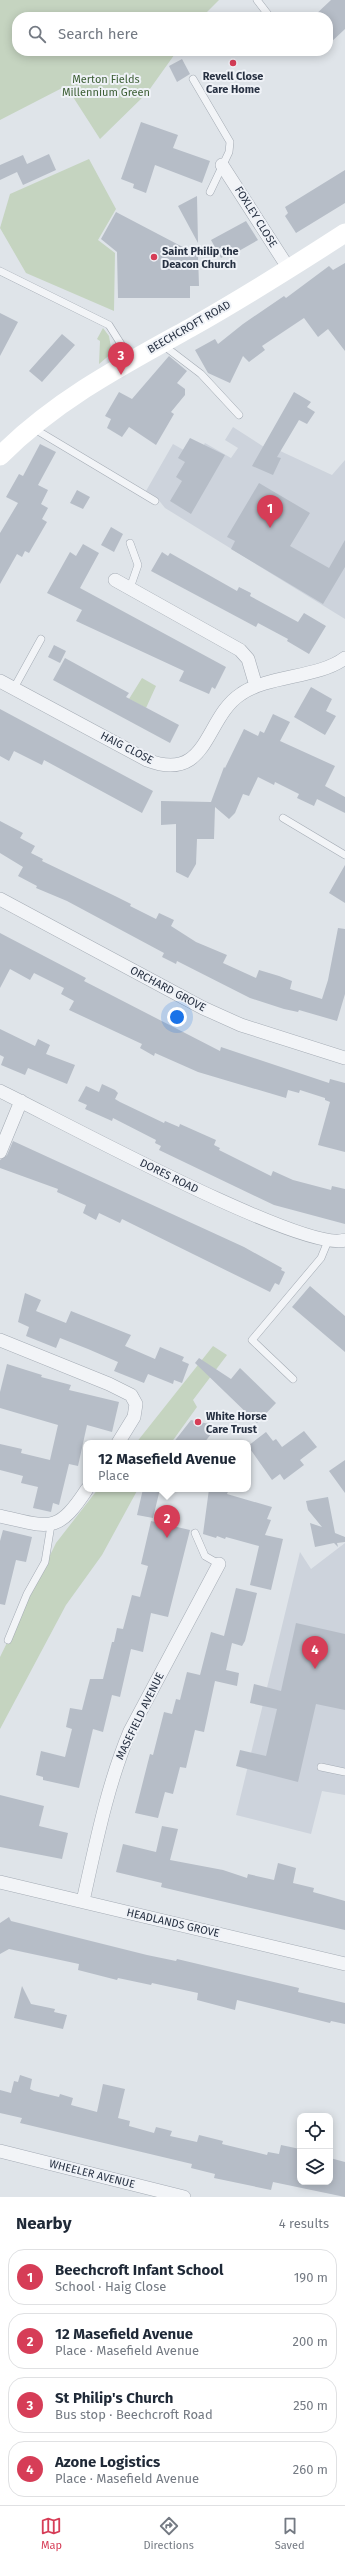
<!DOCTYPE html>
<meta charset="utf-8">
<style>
body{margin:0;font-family:"Fira Sans",sans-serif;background:#f6f6f7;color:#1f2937}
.controls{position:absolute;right:12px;bottom:12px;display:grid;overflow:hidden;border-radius:8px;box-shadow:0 2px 10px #0003}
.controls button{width:36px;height:36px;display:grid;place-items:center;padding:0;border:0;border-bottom:1px solid #e0e1e3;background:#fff;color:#1f2937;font:20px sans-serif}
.you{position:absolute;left:177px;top:1017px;width:14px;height:14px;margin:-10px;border:3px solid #fff;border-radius:50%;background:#1a73e8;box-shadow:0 0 0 6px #1a73e833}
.badge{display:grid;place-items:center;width:26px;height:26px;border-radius:50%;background:#d63d57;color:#fff;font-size:13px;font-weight:700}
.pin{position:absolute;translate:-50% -33px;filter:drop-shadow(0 1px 2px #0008)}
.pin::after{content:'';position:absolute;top:21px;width:14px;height:12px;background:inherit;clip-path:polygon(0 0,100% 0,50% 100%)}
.popup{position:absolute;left:83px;top:1440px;width:168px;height:52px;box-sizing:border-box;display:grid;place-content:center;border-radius:8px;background:#fff;filter:drop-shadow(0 1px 3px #0005);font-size:13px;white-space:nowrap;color:#747a83}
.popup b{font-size:15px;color:#1f2937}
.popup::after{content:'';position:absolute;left:50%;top:100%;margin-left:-8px;border:8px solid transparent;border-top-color:#fff}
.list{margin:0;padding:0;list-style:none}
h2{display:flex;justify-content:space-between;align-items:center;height:52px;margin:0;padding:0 16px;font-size:17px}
h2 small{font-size:13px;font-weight:400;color:#747a83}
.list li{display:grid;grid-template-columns:26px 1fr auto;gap:12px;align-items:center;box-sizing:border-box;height:56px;margin:0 8px 8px;padding:0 8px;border:1px solid #e0e1e3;border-radius:16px}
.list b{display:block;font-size:15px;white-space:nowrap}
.list p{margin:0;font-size:13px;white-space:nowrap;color:#747a83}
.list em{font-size:13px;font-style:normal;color:#747a83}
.icon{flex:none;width:22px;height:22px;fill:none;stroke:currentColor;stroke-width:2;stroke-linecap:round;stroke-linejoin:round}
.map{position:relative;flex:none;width:345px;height:2197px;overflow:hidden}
.search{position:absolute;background:#fff;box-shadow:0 2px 10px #0003;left:12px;right:12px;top:12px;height:44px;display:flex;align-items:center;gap:10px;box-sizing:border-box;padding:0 14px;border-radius:16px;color:#747a83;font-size:15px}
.sheet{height:308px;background:#fff}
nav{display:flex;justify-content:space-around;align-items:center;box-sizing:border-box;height:56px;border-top:1px solid #e0e1e3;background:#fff;font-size:11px;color:#747a83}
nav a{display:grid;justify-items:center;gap:2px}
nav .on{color:#d63d57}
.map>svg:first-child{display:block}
</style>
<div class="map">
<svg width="345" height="2197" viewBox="0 0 345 2197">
<rect width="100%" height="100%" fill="#dfe4e9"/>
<path fill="#cdd3dc" d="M233,427L264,447L278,450L332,475L345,460V619L165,508L157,498L146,491L173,444L196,457L205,443L231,458L238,448L225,440Z
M345,1543V1795L322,1791L311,1834L236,1815L300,1552L311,1569Z"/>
<path fill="#c5d4c0" d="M0,0H219L202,17H17V51H177L147,93L100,139L66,86L0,120Z
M89,159L116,209L98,240L115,253L114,311L26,273L0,228L10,194Z
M103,328L109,336L112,353L99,364L100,341L97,339Z
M142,678L156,686L146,708L129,699Z
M213,1346L227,1355L193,1400L197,1407L171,1443H136Z
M98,1489H138L102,1555L66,1605L0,1729V1657L56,1543Z"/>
<path fill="#b6bdc7" d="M331,0H345V29L328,45V17H313Z
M182,59L190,74L177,82L169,66Z
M141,122L178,135L173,148L210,161L202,183L155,165L146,193L133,188L134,184L121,179Z
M49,154L56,170L23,185L17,172L0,180V165L23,155L27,164Z
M345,170V203L296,233L285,216L288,213L285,207Z
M197,196L198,243L178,206Z
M116,212L198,255L199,286H190V298H118L117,252L101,239Z
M246,221L258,240L230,256L228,254L221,258L211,240Z
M345,263V351L328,329L318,337L304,318L262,346L265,350L249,362L243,356L230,383L208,373L195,350L215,339L218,344L243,324L284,296L286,298L329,266L333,270Z
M0,313L18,322L0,356Z
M62,334L75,345L42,382L29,371Z
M169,356L187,371L177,383L185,389V395L171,412L174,414L156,445L129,427L122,437L107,428L111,419L105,416L119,392L132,399Z
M294,392L311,402L307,407L315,412L307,424L299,420L277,457L281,458L273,475L252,466Z
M190,438L225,455L191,514L170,501L182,481L176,477L185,462L178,458Z
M40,444L56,452L38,485L48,490L41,504L48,508L42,519L47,522L29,553L25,551L22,557L17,554L0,584V533L18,503L6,497L19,474L23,476Z
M259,483L310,513L290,546L329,568L345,540V567L323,604L231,549L235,541L227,537Z
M77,490L90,497L83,509L70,503Z
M111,527L123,534L114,552L101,545Z
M83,544L99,553L80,588L226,667L215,689L212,687L209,694L179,681L184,671L76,621L82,610L47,593L70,552L76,556Z
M162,552L168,556L170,553L237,591L239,587L251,593L250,596L298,622L304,613L326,626L309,654L287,641L288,639L258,623L256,627L151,571Z
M54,645L66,651L60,663L48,657Z
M65,658L129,693L126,697L179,725L170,743L53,680Z
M311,687L332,699L326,711L336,716L325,735L294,717Z
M0,709L153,791L142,813L44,760L42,765L14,751L9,761L0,756Z
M273,714L290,722L280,741L335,766L325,786L345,797V813L317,799L314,806L297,798L299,794L275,782L274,785L258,777L249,796L243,794L235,813L229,819L215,807L214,839H197L196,864L188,878L176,872V824L161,825V801L211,802L224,767L225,768L244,729L258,736L260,731L264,733Z
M0,821L23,833L20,838L35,846L31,853L43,859L42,861L115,896L131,904L130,906L156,919L159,913L174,920L171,926L196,942L227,955L223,963L256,978L259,970L279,976L292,981L290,989L322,999L328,980L338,928L345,929V994L337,1021L299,1010L298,1012L284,1009L250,998L177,961L176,964L162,957L164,953L67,901L36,888L37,886L18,876L23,867L0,853Z
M345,865V903L329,893Z
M0,933L86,978L84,981L220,1051L221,1047L329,1083L330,1079L345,1083V1152L318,1145L330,1102L325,1100V1098L300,1090L299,1093L288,1090L286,1098L198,1072L155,1053L154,1056L140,1048L142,1044L69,1010L74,1001L61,994L64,988L34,973L30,980L10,969L0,988Z
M0,1029L35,1046L38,1039L50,1045L46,1054L75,1065L67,1084L28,1068L25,1075L1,1065L4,1057L0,1055Z
M102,1084L115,1090L118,1093L115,1099L120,1102L164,1123L165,1121L179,1127L180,1124L216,1140L214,1145L220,1148L219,1150L271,1176L273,1171L293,1180L331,1190L332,1186L345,1189V1224L274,1205L159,1150L161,1146L155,1143L156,1140L113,1118L112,1121L85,1109L87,1105L78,1101L86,1086L99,1092Z
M13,1141L244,1247L282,1268L281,1270L285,1272L279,1285L275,1283L270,1292L122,1219L120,1223L99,1213L96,1220L83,1213L86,1205L57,1192L58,1189L0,1168V1160L7,1155Z
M310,1286L345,1316V1352L292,1307Z
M25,1293L41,1300L36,1311L66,1323L71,1311L131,1335L125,1346L155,1359L160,1347L184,1357L182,1361L189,1364L182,1383L174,1380L173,1384L148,1374L144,1383L114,1371L118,1362L88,1349L60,1338L56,1348L26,1336L29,1327L18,1322Z
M199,1358L231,1379L240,1368L276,1403L257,1423L195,1363Z
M7,1364L42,1375L41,1377L71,1385L69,1390L119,1402L112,1432L87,1425L78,1466L69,1464L59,1505L53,1503L51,1512L33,1508L38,1487L21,1483L23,1476L0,1470V1444L22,1449L21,1453L50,1460L58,1425L0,1408V1392Z
M191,1420L209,1424L215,1429L204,1443H173Z
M304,1431L317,1447L300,1460L304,1465L284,1480L280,1474L272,1480L248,1446L266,1432L273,1441L276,1439L282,1447Z
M345,1460V1493L329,1471Z
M143,1489H160L153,1518L137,1515Z
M209,1489H229L227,1494L272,1507L267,1519L271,1520L265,1535L283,1539L271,1590L250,1585L259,1546L226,1537L225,1539L217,1536L216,1538L203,1534Z
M328,1497L335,1533L345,1537V1542L337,1543L338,1547L334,1543L315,1547L310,1523L322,1527L308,1510L306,1501Z
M151,1521L190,1530L168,1617L151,1613L143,1652L131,1649L120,1697L112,1695L103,1732L93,1729L79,1788L43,1780V1777L36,1775L41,1751L65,1757L72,1729L66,1727L70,1708L82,1710L90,1679H103L112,1642H114L117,1628L123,1629L132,1595L140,1597L148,1566L141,1564Z
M3,1530L32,1537L26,1562L16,1560L5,1605L0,1604V1541Z
M236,1588L257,1593L245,1641L242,1646L232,1643L226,1670L239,1673L237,1686L215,1681L204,1732L195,1730L186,1768L180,1767L173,1794L165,1792L158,1818L135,1813L150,1754L153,1755L164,1712L172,1714L176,1699L180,1700L187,1672L200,1675L211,1632L224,1636Z
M296,1623L345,1634V1710L316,1704L298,1782L236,1766L240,1750L266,1756L277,1709L250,1703L254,1684L281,1691Z
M0,1795L44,1806L39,1826L68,1833L62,1859L0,1847Z
M162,1826L178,1829L170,1860L223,1870L247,1878L248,1874L274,1880L278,1863L296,1868L293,1883L314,1888L313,1892L345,1901V1930L161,1887L162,1883L116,1872L123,1844L156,1852Z
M9,1917L11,1921L147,1955L176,1961L177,1959L299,1988L298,1992L345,2003V2024L331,2021L330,2023L237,2000L235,2010L197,2000L198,1993L152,1983L151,1985L118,1978L117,1980L78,1970L79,1964L9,1949L0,1954V1923Z
M22,1986L31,2004L55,2009L54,2012L67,2015L63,2029L14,2018Z
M20,2075L32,2079L30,2089L34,2091L59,2097L60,2094L73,2098L71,2105L97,2112L103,2084L125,2089L118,2118L130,2121L129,2126L154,2133L156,2127L172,2131L170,2136L197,2142L199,2135L223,2141L222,2144L267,2155L268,2152L279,2154L281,2145L300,2149V2182H330V2158L345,2162V2197L273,2182L271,2190L214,2178L215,2174L191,2168L192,2164L20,2123L22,2118L0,2113V2090L11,2093L14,2081L18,2082Z"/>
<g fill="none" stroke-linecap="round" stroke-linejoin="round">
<defs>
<path id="service" d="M257,0L270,17
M193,79L230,142L229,152L210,192
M0,271L109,325L131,360
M163,345L201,374L239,415
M33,428L155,501
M130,543L138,565L130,588
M14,688L41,639
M283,818L345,855
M293,1379L252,1340L321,1258L328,1241
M195,1533L205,1556L219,1564
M8,1640L27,1594L45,1562L51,1525
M321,1767L345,1772"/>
<path id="minor" d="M222,165L289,269
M115,580L240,650L248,659L256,686
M0,681L147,760C209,784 204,718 241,694C268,675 319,678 345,658
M0,899L203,1008L241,1025L345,1058
M0,1091C52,1116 305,1254 345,1240
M0,1152L21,1101
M0,1340L109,1384L131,1395L136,1404L134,1417L118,1443
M0,1516C49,1527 57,1535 87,1489
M0,1882L345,1964
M83,1901C96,1843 107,1786 130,1731L219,1564
M0,2151L184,2197"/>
</defs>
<use href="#service" stroke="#a4abb4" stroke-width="8"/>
<use href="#minor" stroke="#a4abb4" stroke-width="14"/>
<use href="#service" stroke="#f2f4f7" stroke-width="7"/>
<use href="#minor" stroke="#f2f4f7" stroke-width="13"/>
<path stroke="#fff" stroke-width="19" d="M0,456C56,400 121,366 190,328C243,298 294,266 345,233"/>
</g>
<g fill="#d63d57" stroke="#eff2f7" stroke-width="1.5">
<circle cx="233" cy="63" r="4"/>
<circle cx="154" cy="257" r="4"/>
<circle cx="198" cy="1422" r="4"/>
</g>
<g text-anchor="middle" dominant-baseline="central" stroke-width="4" stroke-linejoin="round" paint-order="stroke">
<g font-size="11" font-weight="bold" fill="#273142" stroke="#eff2f7" text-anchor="start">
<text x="233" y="76" text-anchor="middle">Revell Close<tspan x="233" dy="13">Care Home</tspan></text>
<text x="162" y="251">Saint Philip the<tspan x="162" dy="13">Deacon Church</tspan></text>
<text x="206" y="1416">White Horse<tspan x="206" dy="13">Care Trust</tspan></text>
</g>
<g font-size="11" fill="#3c5e34" stroke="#eff2f7">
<text x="106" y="79">Merton Fields<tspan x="106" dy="13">Millennium Green</tspan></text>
</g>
<g font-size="11" fill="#273142" stroke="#eff2f7">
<text transform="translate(256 217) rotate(58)">FOXLEY CLOSE</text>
<text transform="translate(189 327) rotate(-30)">BEECHCROFT ROAD</text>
<text transform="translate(127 748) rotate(27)">HAIG CLOSE</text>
<text transform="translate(168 989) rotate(28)">ORCHARD GROVE</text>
<text transform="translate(169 1176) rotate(26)">DORES ROAD</text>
<text transform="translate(140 1716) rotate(-64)">MASEFIELD AVENUE</text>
<text transform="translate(173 1923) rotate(13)">HEADLANDS GROVE</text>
<text transform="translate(92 2174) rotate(14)">WHEELER AVENUE</text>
</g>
</g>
</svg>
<div class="controls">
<button><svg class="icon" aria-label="locate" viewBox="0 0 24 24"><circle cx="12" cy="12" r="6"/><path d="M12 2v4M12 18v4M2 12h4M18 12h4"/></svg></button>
<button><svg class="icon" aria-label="layers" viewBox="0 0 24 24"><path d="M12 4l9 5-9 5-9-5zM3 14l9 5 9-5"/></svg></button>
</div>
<div class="you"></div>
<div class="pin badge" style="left:270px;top:528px">1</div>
<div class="pin badge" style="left:167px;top:1538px">2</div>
<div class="popup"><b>12 Masefield Avenue</b>Place</div>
<div class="pin badge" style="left:121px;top:375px">3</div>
<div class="pin badge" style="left:315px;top:1669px">4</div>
<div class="search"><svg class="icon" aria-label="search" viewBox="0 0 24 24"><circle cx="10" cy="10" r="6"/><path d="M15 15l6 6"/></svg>Search here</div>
</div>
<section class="sheet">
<h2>Nearby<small>4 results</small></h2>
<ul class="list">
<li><span class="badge">1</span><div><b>Beechcroft Infant School</b><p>School · Haig Close</p></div><em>190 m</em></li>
<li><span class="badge">2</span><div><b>12 Masefield Avenue</b><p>Place · Masefield Avenue</p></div><em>200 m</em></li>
<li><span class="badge">3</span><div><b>St Philip's Church</b><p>Bus stop · Beechcroft Road</p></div><em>250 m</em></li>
<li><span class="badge">4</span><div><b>Azone Logistics</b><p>Place · Masefield Avenue</p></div><em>260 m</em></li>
</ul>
</section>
<nav>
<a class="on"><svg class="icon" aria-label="map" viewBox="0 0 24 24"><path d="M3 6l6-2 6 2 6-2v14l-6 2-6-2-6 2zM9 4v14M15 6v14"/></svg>Map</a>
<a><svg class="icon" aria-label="directions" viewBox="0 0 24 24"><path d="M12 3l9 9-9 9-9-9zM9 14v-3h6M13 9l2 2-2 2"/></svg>Directions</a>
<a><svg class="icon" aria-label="saved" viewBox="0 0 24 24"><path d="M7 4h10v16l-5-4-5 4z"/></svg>Saved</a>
</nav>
